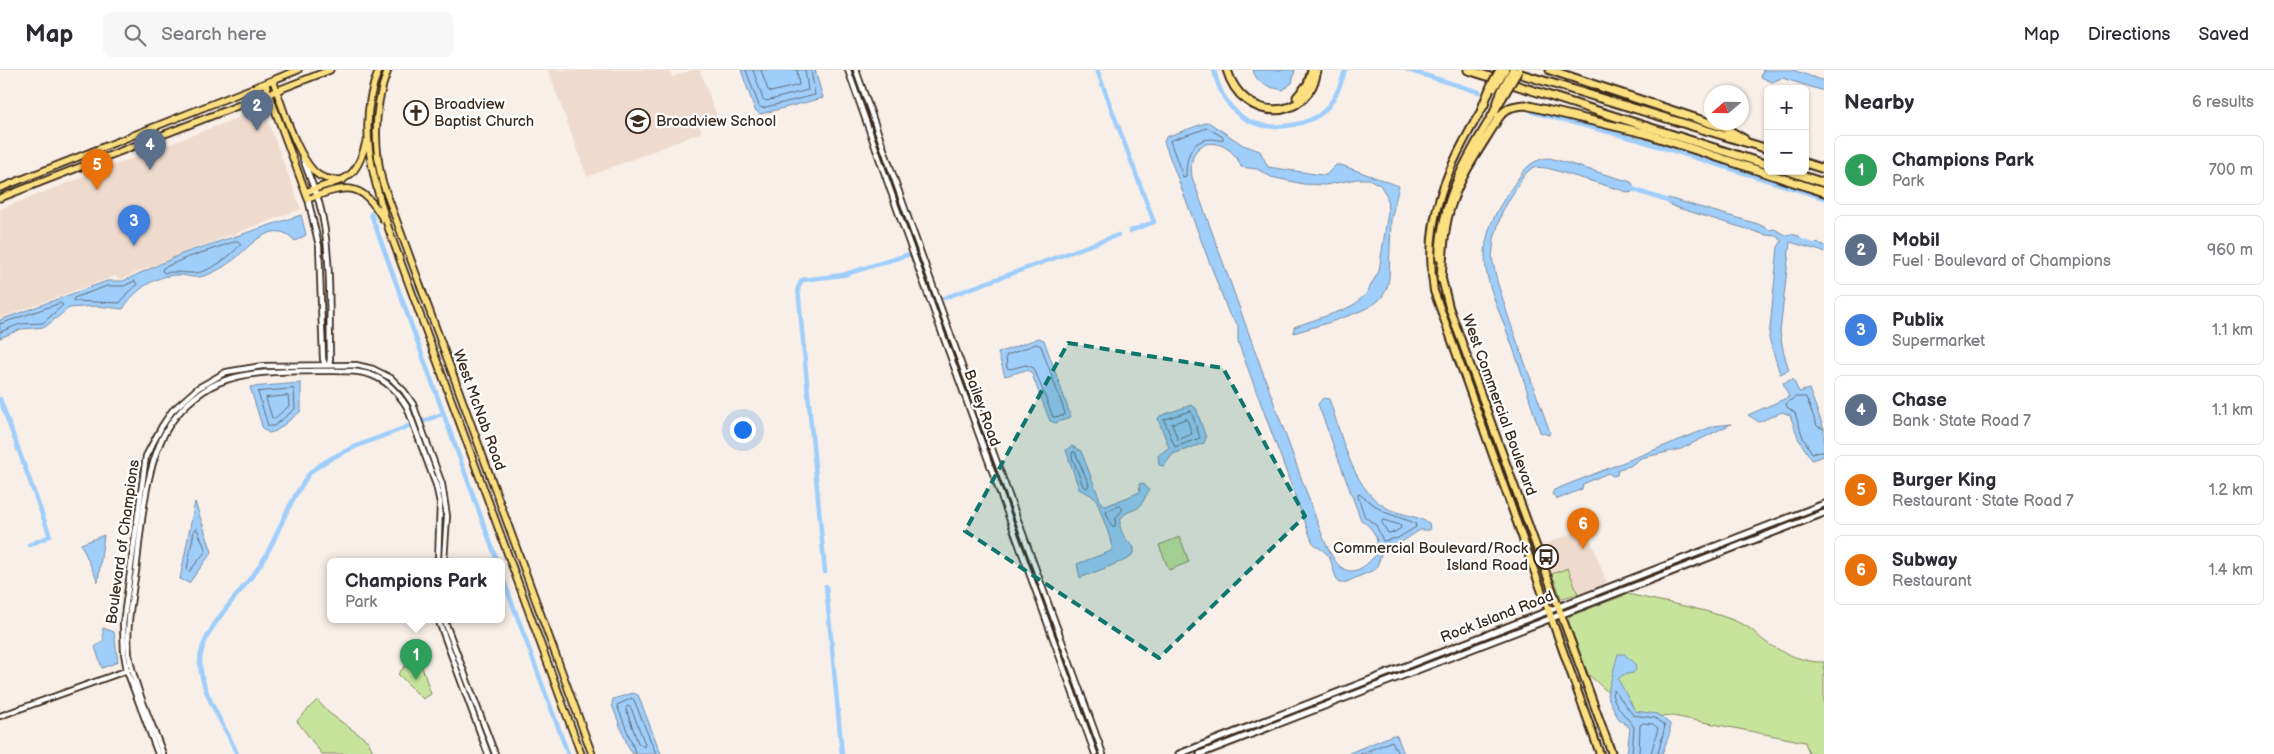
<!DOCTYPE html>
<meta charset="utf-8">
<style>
body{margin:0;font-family:"Balsamiq Sans",sans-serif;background:#f7f7f7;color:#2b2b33}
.controls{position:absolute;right:15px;top:15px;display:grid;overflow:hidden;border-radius:8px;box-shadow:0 1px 4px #0004}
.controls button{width:45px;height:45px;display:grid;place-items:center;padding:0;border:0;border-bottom:1px solid #e1e1e2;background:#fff;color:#2b2b33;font:25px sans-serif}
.compass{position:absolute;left:1704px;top:15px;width:45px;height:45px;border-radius:50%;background:#fff;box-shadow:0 1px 4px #0004;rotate:250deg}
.you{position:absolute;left:742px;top:359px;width:18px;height:18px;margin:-12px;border:4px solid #fff;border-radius:50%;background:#1a73e8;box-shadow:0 0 0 8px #1a73e833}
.badge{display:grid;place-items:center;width:32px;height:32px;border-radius:50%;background:#0f766e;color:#fff;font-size:16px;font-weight:700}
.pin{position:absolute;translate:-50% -41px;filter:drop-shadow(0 1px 2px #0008)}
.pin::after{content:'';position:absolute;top:26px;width:18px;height:15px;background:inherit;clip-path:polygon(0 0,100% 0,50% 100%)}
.popup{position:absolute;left:327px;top:488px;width:178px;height:65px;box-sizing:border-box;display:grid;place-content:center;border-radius:8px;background:#fff;filter:drop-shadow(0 1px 4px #0005);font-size:16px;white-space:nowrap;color:#7c7c81}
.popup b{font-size:19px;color:#2b2b33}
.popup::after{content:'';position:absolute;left:50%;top:100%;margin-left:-10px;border:10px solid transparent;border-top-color:#fff}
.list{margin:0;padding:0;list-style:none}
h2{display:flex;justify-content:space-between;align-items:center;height:65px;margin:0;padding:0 20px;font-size:21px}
h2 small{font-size:16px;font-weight:400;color:#7c7c81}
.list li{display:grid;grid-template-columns:32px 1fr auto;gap:15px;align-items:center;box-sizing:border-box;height:70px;margin:0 10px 10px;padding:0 10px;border:1px solid #e1e1e2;border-radius:8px}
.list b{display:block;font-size:19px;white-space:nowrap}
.list p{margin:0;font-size:16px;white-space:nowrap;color:#7c7c81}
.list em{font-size:16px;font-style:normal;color:#7c7c81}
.icon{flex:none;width:28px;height:28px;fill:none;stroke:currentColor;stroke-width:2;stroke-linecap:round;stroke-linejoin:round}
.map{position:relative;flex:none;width:1824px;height:684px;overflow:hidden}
header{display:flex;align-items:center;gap:30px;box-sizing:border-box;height:70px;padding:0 25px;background:#fff;border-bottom:1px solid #e1e1e2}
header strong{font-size:24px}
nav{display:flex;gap:28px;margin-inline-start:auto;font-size:18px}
.search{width:350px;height:45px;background:#f7f7f7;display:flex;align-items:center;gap:12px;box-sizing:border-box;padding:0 18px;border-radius:8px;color:#7c7c81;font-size:19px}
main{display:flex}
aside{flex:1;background:#fff}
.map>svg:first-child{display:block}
</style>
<header>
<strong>Map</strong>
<div class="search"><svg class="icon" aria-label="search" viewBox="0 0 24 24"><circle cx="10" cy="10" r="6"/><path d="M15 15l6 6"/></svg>Search here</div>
<nav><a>Map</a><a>Directions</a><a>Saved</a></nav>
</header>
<main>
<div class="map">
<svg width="1824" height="684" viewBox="0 0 1824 684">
<rect width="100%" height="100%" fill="#f8efe8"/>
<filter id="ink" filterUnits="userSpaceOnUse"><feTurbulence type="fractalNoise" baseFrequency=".02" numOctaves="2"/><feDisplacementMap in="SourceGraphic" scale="10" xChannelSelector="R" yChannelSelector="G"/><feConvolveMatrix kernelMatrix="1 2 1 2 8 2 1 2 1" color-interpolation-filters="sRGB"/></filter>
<g filter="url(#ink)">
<path fill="#efdbcd" d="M548,0H669L672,7L692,0H700L717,47L699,55L702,62L587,107Z
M263,38L301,139L188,181L122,209L115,206L0,248V139Z
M1586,458L1607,513L1578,524L1568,498L1552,504L1542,475Z"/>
<path fill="#c7e49c" stroke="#81875d" d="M1180,467L1189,492L1169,500L1159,475Z
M1568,498L1578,524L1563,528H1561L1552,504Z
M1628,524C1664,533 1714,539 1746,556C1754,560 1759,568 1767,573C1783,583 1805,593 1824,592V684H1809L1805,672L1673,646L1636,648L1588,604L1568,551L1570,546Z
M420,591L431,624L423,629L398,604L404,597Z
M317,630L329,643L368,671L374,684H322L297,651Z"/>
<path fill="#9fcefb" stroke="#778ca3" d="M741,0H815L823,28L760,44L755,40Z
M1253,0H1295L1292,13L1283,20C1269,17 1257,15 1253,0Z
M1763,0H1793L1824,11V21L1782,8L1772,12L1761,7Z
M1208,52L1243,75L1260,81L1268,97L1322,105H1326L1336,95H1341L1399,116L1391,150L1389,208C1388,217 1385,225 1378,231C1363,244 1313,257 1294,263V257L1343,240L1355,234L1366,224L1379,201L1388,142L1387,126L1380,115L1369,109H1357L1325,115L1303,114L1271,107L1257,99L1241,97C1237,82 1216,66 1200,77C1190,84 1191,98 1192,107L1319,457C1330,483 1342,523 1375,486C1381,470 1374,459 1361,450L1318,334L1323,328L1329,329C1341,363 1352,418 1385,437C1398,445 1416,445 1429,453L1430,460H1420L1400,473L1384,476L1376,499L1344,513H1339C1333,504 1333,493 1328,485C1323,479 1316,478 1312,471L1238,272V255L1229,244L1164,72L1166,67Z
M1550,88L1631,112L1633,115L1631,123L1547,98L1533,97L1524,105L1502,142L1494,169L1492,188L1497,211L1510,252L1550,362L1549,365L1540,362C1530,333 1523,304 1512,275C1487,208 1466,181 1513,116C1523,101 1530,89 1550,88Z
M1668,128L1758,154L1770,160L1774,159L1786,165L1791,164L1799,166L1803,173L1814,177L1817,173L1824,175V182L1790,172L1780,262L1783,280L1789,300L1780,304L1769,268L1778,177L1782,171L1776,166L1766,165L1675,137L1666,132Z
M301,145L306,165L295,171C275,148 252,173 237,187C230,193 216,202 207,205C193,210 190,205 177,205C155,205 134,221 123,239L97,236L69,238L45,257L21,259L0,268V250L107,211H123L184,183Z
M1039,268L1044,270L1071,347L1056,353L1050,351L1031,302L1026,300L1005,306L998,283Z
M1793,309L1799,322L1809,319L1824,359V386L1812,390L1799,370L1790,345L1782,342L1759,352L1748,345L1789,327L1783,313Z
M301,313V341L276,361L269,363L263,359L250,317Z
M1191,335L1196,338L1206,368L1204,373L1173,384L1164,396L1159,395L1158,386L1169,377L1158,349L1160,346Z
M1731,354L1681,379L1641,388L1630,396L1618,399L1617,405L1613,406L1608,403L1583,414L1582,419L1558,429L1552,424L1554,420L1714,356Z
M1072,376L1081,381L1102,435L1106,436L1140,422L1139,414L1143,413L1149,420C1146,425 1143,433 1139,437C1136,440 1129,441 1125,444C1113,454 1125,470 1134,477V483L1128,489L1080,508L1077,494L1111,481L1113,477L1097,431L1091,425L1079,419L1066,380Z
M195,432L212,482L189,513L180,509Z
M104,465L98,512L81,474Z
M103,558L114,562L118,592L102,598L95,577C108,568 102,571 103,558Z
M1618,584H1624L1635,593L1636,600L1633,603L1623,605L1618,609L1635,641L1657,644L1670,654V662L1662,684H1627L1630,658L1618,648L1607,625Z
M633,623L638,625L661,684H633L629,679L612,635L613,629Z
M1393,665L1397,666L1404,684H1347Z"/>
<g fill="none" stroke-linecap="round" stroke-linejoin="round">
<path stroke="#636c76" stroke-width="1" d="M746,0L759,36L762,38L815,25L811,0
M753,0L763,29L766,31L808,20L805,0
M761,0L768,20L771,22L799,15L797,0
M1208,58L1223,67V70C1219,71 1216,69 1211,69C1190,70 1186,88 1186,106L1183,107L1170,71Z
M238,171L241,174C231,186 208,204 192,203C181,203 175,201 165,203L162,201L163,198L186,188Z
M135,211L137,215L127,223L120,233L73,231L74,228L107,216H124Z
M0,254L60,233L63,235L43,253L20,254L0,262
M1037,274L1041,276L1065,343L1063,346L1053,347L1034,298L1026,295L1010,299L1007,298L1006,286Z
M294,319L295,339L274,356H268L258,322Z
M288,326L289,336L275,348H272L266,328Z
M1191,341L1200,368L1175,377L1164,350Z
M1187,349L1192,364L1178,370L1172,354Z
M1824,359L1817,356L1806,327H1795L1786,334L1787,337L1795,343L1803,368L1812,383L1824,382
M1075,382L1089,415L1087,418L1083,416L1072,387V383Z
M1359,424L1384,442L1415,453L1416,457L1398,468L1383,471L1376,455L1365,447L1358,427Z
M1120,436L1123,439L1116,448L1115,456L1112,457L1106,442Z
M1383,450L1400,455L1401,458L1395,462L1388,463L1382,453Z
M197,459L206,481L189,502L187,499L194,461Z
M628,636L631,638L645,674L644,677L638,673L626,639Z
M636,684L617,635L632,628L634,630L656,684
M1360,684L1392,671L1398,684
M1632,684L1634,657C1626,646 1616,638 1612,624L1614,620L1633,645L1655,648L1665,656L1658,684
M1639,684L1640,655L1643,653L1653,654L1658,658L1651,684"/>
<path stroke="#9fcefb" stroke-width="4.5" d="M1097,0L1154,152L1130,161
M1214,0C1223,41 1250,63 1292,55C1303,53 1316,49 1324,41C1335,30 1341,15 1345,0
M1408,0L1479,22
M1533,42L1639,70L1824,128
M1629,118L1671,132
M371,144L497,491
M1798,170L1824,179
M944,228L1118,165
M0,329L50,466L29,475
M424,351L442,344
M825,502L798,218L802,210L843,205L907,185
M501,503L568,684
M826,516L842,684
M237,684C225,654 202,627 200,593C199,561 242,523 260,495C277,470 284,440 302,415C305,410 308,404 313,400C341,379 377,369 409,356"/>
<defs>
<path id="tertiary" d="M848,0L903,156L1095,684
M856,0L910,153L1103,684
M303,89C308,103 314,118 319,132C332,178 329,241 330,289L329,295
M308,129L319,176L323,289L325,295
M438,549L488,684
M444,549L495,684
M0,646L128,600
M158,684L127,601L124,583L123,554L146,386L162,356L172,341L198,318L226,302L262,296L356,295L373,299L391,308L404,321L413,334L442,414L447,446L444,491
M163,684C152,653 134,616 129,584C126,556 132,528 136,501C141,458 145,398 166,361C177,341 198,322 218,313C249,300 283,302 316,301C358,301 382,297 407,337L436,415L440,433L438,491"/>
<path id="secondary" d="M1179,684L1824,434
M1200,684L1824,443"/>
<path id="primary" d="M379,0C356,52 373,109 389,160L581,684
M388,0C374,35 374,75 382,111L592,684
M273,10C281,33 299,94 320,106C328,110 335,110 343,110
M265,13L308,129C346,115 361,110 383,149
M0,118L298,0
M306,122C342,108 355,115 366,72
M0,128L330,0"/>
<path id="trunk" d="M1485,34C1448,95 1422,149 1434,221L1600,684
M1439,188C1441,122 1474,76 1506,22
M1441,205L1449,237L1612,684"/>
<path id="motorway" d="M1227,0C1243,54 1309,52 1317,0
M1468,0L1768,95
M1508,0L1768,79
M1550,0L1725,58L1744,69
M1297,27L1308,14L1312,0
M1482,38L1491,16
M1494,43L1502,20
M1805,93L1824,99
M1788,101L1824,113
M1441,209C1443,183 1443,157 1452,132C1462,102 1483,74 1499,47C1507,37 1513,36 1525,35L1644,63L1824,122"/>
</defs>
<use href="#tertiary" stroke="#3b2a1e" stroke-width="8"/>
<use href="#secondary" stroke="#3b2a1e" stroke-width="9"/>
<use href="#primary" stroke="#3b2a1e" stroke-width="9"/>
<use href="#trunk" stroke="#3b2a1e" stroke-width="10"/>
<use href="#motorway" stroke="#3b2a1e" stroke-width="11"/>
<use href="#tertiary" stroke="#fff" stroke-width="4.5"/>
<use href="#secondary" stroke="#fff" stroke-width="5"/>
<use href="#primary" stroke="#fce080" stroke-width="5.5"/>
<use href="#trunk" stroke="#fce080" stroke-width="6"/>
<use href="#motorway" stroke="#fce080" stroke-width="7"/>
<defs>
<path id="trunk-bridge" d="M1494,18L1505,0
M1506,22L1519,0"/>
<path id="motorway-bridge" d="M1491,16L1500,0
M1502,20L1513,0"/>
</defs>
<use href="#trunk-bridge" stroke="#3b2a1e" stroke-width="10" stroke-linecap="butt"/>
<use href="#motorway-bridge" stroke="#3b2a1e" stroke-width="11" stroke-linecap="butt"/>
<use href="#trunk-bridge" stroke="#fce080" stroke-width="6"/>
<use href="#motorway-bridge" stroke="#fce080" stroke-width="7"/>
</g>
</g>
<path fill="#0f766e" fill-opacity="0.2" stroke="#0f766e" stroke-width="4" stroke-dasharray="10 6" stroke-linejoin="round" d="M1068,273L1223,298L1305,446L1159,588L965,461Z"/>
<defs>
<symbol id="church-ring" viewBox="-11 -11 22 22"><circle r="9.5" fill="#fff" stroke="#3b2a1e" stroke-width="1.5"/><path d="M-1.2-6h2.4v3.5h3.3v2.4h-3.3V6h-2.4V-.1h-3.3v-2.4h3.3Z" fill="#3b2a1e"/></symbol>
<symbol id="school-ring" viewBox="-11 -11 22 22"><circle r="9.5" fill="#fff" stroke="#3b2a1e" stroke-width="1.5"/><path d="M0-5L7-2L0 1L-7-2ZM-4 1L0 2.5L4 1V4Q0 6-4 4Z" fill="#3b2a1e"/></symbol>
<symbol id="bus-ring" viewBox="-11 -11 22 22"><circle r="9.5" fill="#fff" stroke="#3b2a1e" stroke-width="1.5"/><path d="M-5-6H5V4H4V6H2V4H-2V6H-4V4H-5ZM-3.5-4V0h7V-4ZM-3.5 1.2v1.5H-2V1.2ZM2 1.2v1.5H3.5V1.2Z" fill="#3b2a1e"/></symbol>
</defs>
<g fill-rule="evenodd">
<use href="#church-ring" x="402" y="29" width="28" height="28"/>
<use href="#school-ring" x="624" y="37" width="28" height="28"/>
<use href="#bus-ring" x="1532" y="473" width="28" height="28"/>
</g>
<g text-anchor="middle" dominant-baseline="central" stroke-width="4.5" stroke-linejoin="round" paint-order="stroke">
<g font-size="15" fill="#3b2a1e" stroke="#fff" text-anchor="start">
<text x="434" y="34">Broadview<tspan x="434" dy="17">Baptist Church</tspan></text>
<text x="656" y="51">Broadview School</text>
<text x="1528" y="478" text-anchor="end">Commercial Boulevard/Rock<tspan x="1528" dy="17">Island Road</tspan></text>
</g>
<g font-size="15" fill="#3b2a1e" stroke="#fff">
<text transform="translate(1499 335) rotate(70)">West Commercial Boulevard</text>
<text transform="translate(982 338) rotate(70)">Bailey Road</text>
<text transform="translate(479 340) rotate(70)">West McNab Road</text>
<text transform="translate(123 472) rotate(-82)">Boulevard of Champions</text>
<text transform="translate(1497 547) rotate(-21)">Rock Island Road</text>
</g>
</g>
</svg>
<div class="controls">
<button>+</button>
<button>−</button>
</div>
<svg class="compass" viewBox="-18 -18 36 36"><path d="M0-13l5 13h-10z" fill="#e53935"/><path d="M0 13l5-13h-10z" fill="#7c7c81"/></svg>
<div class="you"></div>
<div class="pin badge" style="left:416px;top:610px;background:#2e9e5b">1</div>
<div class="popup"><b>Champions Park</b>Park</div>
<div class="pin badge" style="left:257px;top:61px;background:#5c6f8a">2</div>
<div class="pin badge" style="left:134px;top:176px;background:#3f7fe0">3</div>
<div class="pin badge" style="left:150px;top:100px;background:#5c6f8a">4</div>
<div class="pin badge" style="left:97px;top:120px;background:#e8710a">5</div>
<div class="pin badge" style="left:1583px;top:479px;background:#e8710a">6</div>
</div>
<aside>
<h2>Nearby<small>6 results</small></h2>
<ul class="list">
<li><span class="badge" style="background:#2e9e5b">1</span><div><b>Champions Park</b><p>Park</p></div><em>700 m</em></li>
<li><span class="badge" style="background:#5c6f8a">2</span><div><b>Mobil</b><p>Fuel · Boulevard of Champions</p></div><em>960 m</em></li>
<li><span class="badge" style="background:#3f7fe0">3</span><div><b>Publix</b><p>Supermarket</p></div><em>1.1 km</em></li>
<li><span class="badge" style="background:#5c6f8a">4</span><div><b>Chase</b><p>Bank · State Road 7</p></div><em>1.1 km</em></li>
<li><span class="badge" style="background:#e8710a">5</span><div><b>Burger King</b><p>Restaurant · State Road 7</p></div><em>1.2 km</em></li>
<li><span class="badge" style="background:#e8710a">6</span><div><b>Subway</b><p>Restaurant</p></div><em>1.4 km</em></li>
</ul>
</aside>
</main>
